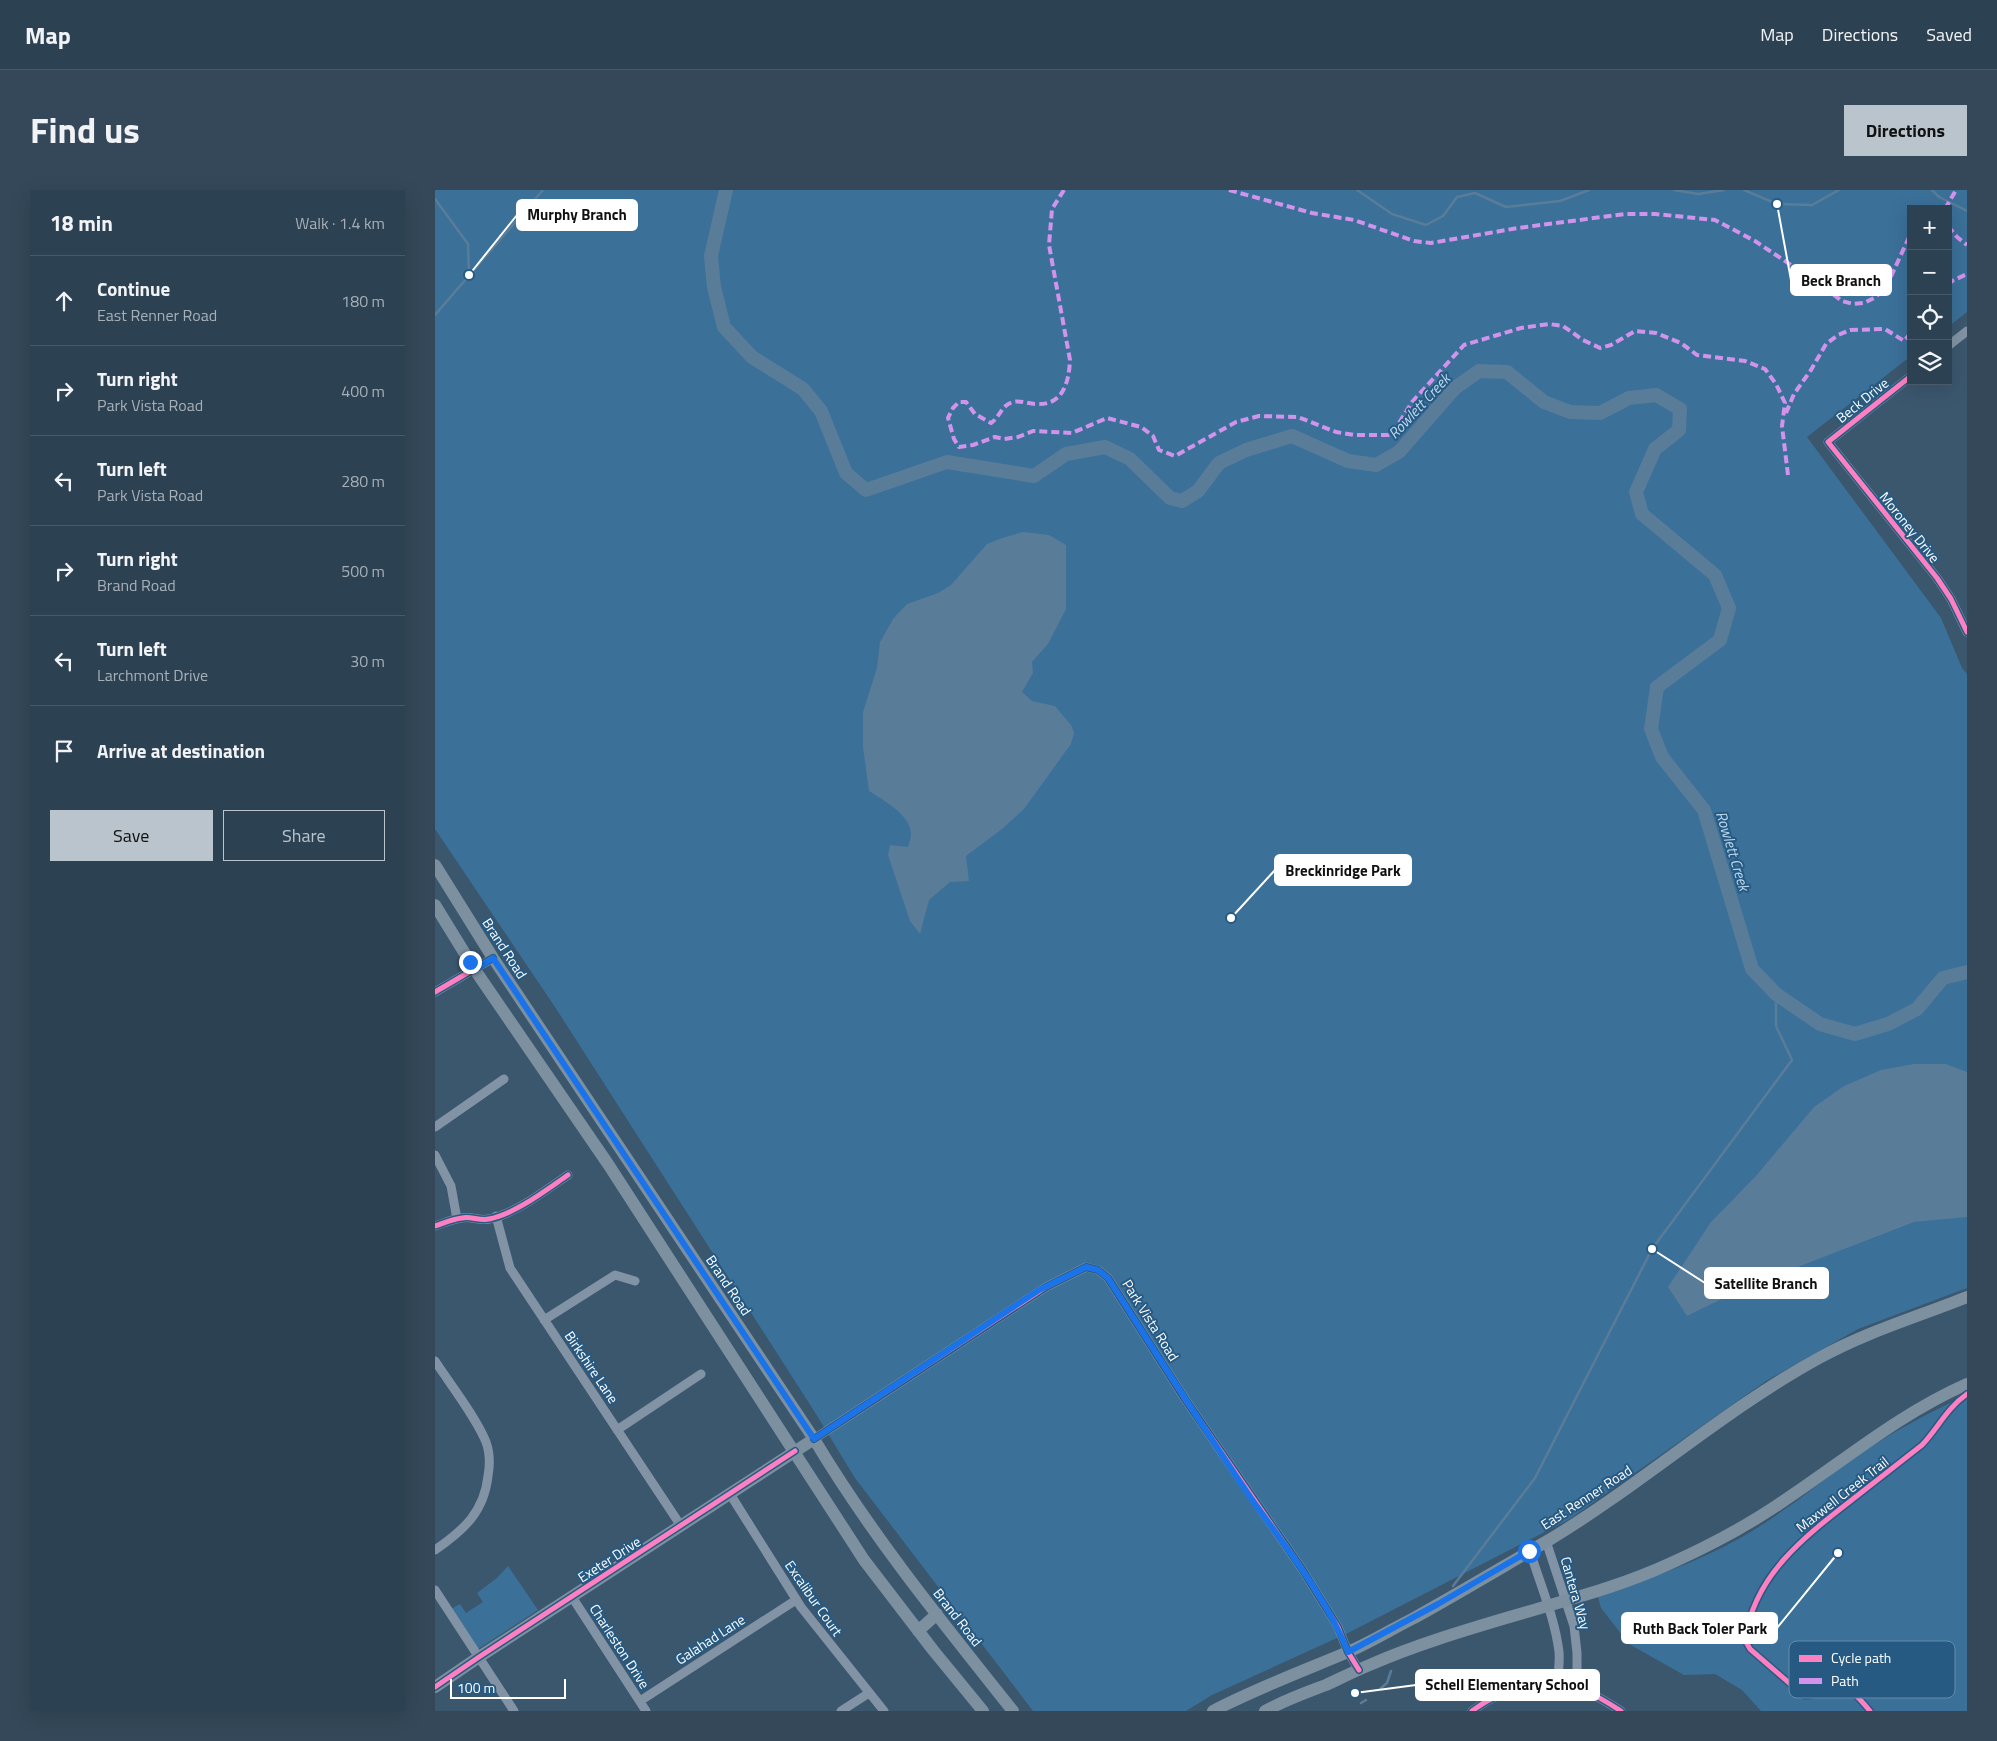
<!DOCTYPE html>
<meta charset="utf-8">
<style>
body{margin:0;font-family:"Titillium Web",sans-serif;background:#344859;color:#f1f3f6}
.controls{position:absolute;right:15px;top:15px;display:grid;overflow:hidden;border-radius:0px;box-shadow:0 5px 20px #0002}
.controls button{width:45px;height:45px;display:grid;place-items:center;padding:0;border:0;border-bottom:1px solid #485a69;background:#2c4152;color:#f1f3f6;font:25px sans-serif}
.scale{position:absolute;left:15px;bottom:12px;width:116px;box-sizing:border-box;padding-left:5px;border:2px solid #fff;border-top:0;font-size:14px;line-height:18px;white-space:nowrap;color:#fff;-webkit-text-stroke:4px #265a83;paint-order:stroke}
.stop{position:absolute;width:15px;height:15px;margin:-11px;border:4px solid #1a73e8;border-radius:50%;background:#fff}
.stop.end{background:#1a73e8;border-color:#fff;box-shadow:0 1px 5px #0008}
.list{margin:0;padding:0;list-style:none}
h2{display:flex;justify-content:space-between;align-items:center;height:65px;margin:0;padding:0 20px;font-size:21px}
h2 small{font-size:16px;font-weight:400;color:#a6afb8}
.list li{display:grid;grid-template-columns:32px 1fr auto;gap:15px;align-items:center;box-sizing:border-box;height:90px;padding:0 20px;border-top:1px solid #485a69}
.list b{display:block;font-size:19px;white-space:nowrap}
.list p{margin:0;font-size:16px;white-space:nowrap;color:#a6afb8}
.list em{font-size:16px;font-style:normal;color:#a6afb8}
.actions{display:flex;gap:10px;padding:15px 20px}
.actions a{flex:1;padding:11px 0;border:1px solid #bac4cc;border-radius:0px;text-align:center;font-size:18px;color:#bac4cc}
.actions .main{background:#bac4cc;color:#111}
.icon{flex:none;width:28px;height:28px;fill:none;stroke:currentColor;stroke-width:2;stroke-linecap:round;stroke-linejoin:round}
.map{position:relative;flex:none;width:1532px;height:1521px;overflow:hidden;border-radius:0px}
header{display:flex;align-items:center;gap:30px;box-sizing:border-box;height:70px;padding:0 25px;background:#2c4152;border-bottom:1px solid #485a69}
header strong{font-size:24px}
nav{display:flex;gap:28px;margin-inline-start:auto;font-size:18px}
.intro{display:flex;align-items:center;justify-content:space-between;box-sizing:border-box;height:120px;padding:0 30px}
h1{margin:0;font-size:35px}
.button{padding:12px 22px;border-radius:0px;background:#bac4cc;color:#111;font-size:18px;font-weight:700}
main{display:flex;gap:30px;padding:0 30px}
aside{flex:1;background:#2c4152;border-radius:0px;box-shadow:0 5px 20px #0002}
.map>svg:first-child{display:block}
</style>
<header>
<strong>Map</strong>
<nav><a>Map</a><a>Directions</a><a>Saved</a></nav>
</header>
<div class="intro"><h1>Find us</h1><a class="button">Directions</a></div>
<main>
<aside>
<h2>18 min<small>Walk · 1.4 km</small></h2>
<ul class="list">
<li><svg class="icon" aria-label="ahead" viewBox="0 0 24 24"><path d="M12 20V5M6 11l6-6 6 6"/></svg><div><b>Continue</b><p>East Renner Road</p></div><em>180 m</em></li>
<li><svg class="icon" aria-label="right" viewBox="0 0 24 24"><path d="M7 20v-9h11M14 6l5 5-5 5"/></svg><div><b>Turn right</b><p>Park Vista Road</p></div><em>400 m</em></li>
<li><svg class="icon" aria-label="left" viewBox="0 0 24 24"><path d="M17 20v-9H6M10 6l-5 5 5 5"/></svg><div><b>Turn left</b><p>Park Vista Road</p></div><em>280 m</em></li>
<li><svg class="icon" aria-label="right" viewBox="0 0 24 24"><path d="M7 20v-9h11M14 6l5 5-5 5"/></svg><div><b>Turn right</b><p>Brand Road</p></div><em>500 m</em></li>
<li><svg class="icon" aria-label="left" viewBox="0 0 24 24"><path d="M17 20v-9H6M10 6l-5 5 5 5"/></svg><div><b>Turn left</b><p>Larchmont Drive</p></div><em>30 m</em></li>
<li><svg class="icon" aria-label="arrive" viewBox="0 0 24 24"><path d="M6 21V4h12l-3 4 3 4H6"/></svg><div><b>Arrive at destination</b></div></li>
</ul>
<div class="actions"><a class="main">Save</a><a>Share</a></div>
</aside>
<div class="map">
<svg width="1532" height="1521" viewBox="0 0 1532 1521">
<rect width="100%" height="100%" fill="#3b576e"/>
<path fill="#3b7099" d="M0,0H1532V122L1513,137V19H1476V166L1372,247L1506,428L1527,478L1532,484V1098L1423,1139L1331,1191L1133,1330L913,1443L777,1505L751,1521H598L420,1288L381,1224L120,817L0,639Z
M1532,1205V1521H1326L1307,1500L1280,1484L1249,1485L1194,1454L1166,1418L1163,1407C1211,1389 1262,1373 1307,1347C1347,1324 1382,1295 1419,1268C1455,1243 1493,1223 1532,1205Z
M73,1376L103,1420L43,1459L16,1419L25,1414L31,1423L48,1412L42,1403L62,1388Z"/>
<path fill="#597c98" d="M588,342L614,345L631,355V419L613,454L597,472L598,483L587,502L597,511L620,516L636,535L639,543L636,554L589,619L567,639L531,666L534,691L515,692L494,710L485,744L475,731L453,665L455,655L473,657C474,653 476,648 476,644C476,625 448,610 434,601L428,557V522L442,478L445,452L458,429L472,414L503,403L516,395L552,354L567,348Z
M1479,874H1511L1532,882V1027L1479,1032L1311,1097L1252,1126L1233,1097L1276,1032L1320,987L1379,917L1409,896L1446,880Z"/>
<g fill="none" stroke-linecap="round" stroke-linejoin="round">
<path stroke="#597c98" stroke-width="2.5" d="M922,0L957,24L991,35L1008,26L1022,7L1040,3L1071,17L1125,11L1154,0
M1239,0L1263,4L1289,0
M1309,0L1342,14L1377,15L1404,0
M1497,0L1504,7L1532,21
M0,9L33,54L34,84
M0,125L108,0
M1018,1396L1100,1288L1217,1059L1357,870L1341,836V804
M945,1499L952,1493L956,1481
M926,1513L931,1510"/>
<path stroke="#597c98" stroke-width="14" d="M291,0L276,66L279,97L289,137L317,167L368,199L386,221L411,283L431,300L512,272L599,286L631,264L670,257L695,269L735,308L747,311L763,301L784,273L811,260L857,246L913,271L941,275L964,262L1020,198L1044,181L1072,182L1109,212L1135,222L1165,223L1194,208L1221,205L1245,219L1244,240L1220,259L1201,302L1207,324L1280,385L1294,418L1285,450L1222,497L1216,539L1227,567L1269,620L1317,779L1341,804L1385,834L1420,844L1453,834L1482,819L1508,788L1532,782"/>
<path stroke="#8193a4" stroke-width="9" d="M1513,156L1532,141
M1476,186L1393,252L1502,388L1516,409L1532,442
M0,802L58,768
M0,937L69,889
M0,965L16,996L22,1029
M61,1026L75,1078L246,1336
M0,1036C9,1033 18,1029 27,1028C35,1026 45,1031 54,1029C80,1024 111,1000 133,985
M109,1130L180,1085L200,1091
M0,1171C15,1194 41,1227 51,1252C55,1263 55,1275 53,1286C49,1322 29,1340 0,1360
M182,1240L266,1184
M379,1249L611,1097L651,1077L663,1080L673,1088L750,1209L867,1379L903,1437L913,1462L924,1480
M295,1304L366,1417L449,1521
M1111,1351L1139,1436L1142,1463V1497
M1095,1361C1105,1394 1120,1428 1124,1462C1125,1473 1123,1484 1122,1494
M0,1400L79,1521
M137,1407L211,1521
M205,1511L361,1410
M406,1521L434,1503
M1037,1521C1064,1500 1107,1488 1141,1497C1156,1502 1172,1512 1186,1521"/>
<path stroke="#7c90a0" stroke-width="12" d="M0,675L58,768L379,1249C437,1346 508,1433 578,1521
M0,715L40,780L173,974L429,1370L498,1460L548,1521
M483,1441L502,1424
M0,1497L44,1467L379,1249
M778,1521C822,1498 868,1481 913,1462C936,1452 957,1439 979,1428C1024,1403 1069,1376 1114,1350C1207,1294 1289,1220 1384,1168C1431,1142 1482,1127 1532,1107
M830,1521C850,1510 870,1503 891,1495C906,1488 922,1480 937,1474C983,1454 1031,1440 1078,1426C1131,1410 1184,1397 1234,1374C1274,1356 1312,1336 1347,1312C1409,1271 1464,1224 1532,1194"/>
<path stroke="#d193ec" stroke-width="4" stroke-dasharray="8 4" stroke-linecap="butt" d="M629,0L617,19L614,55L635,170C634,192 628,216 601,214C593,214 586,210 578,212C566,215 566,226 556,233L540,224L531,212H524L518,218L513,228L519,249L524,257L538,255L560,247L569,249L583,247L598,241L637,243L672,228L706,237L718,246L724,260L740,266L801,232L824,226L863,227L901,242L919,245H953L959,241L977,212L1029,155L1086,138L1114,134L1128,136L1148,150L1165,158L1176,155L1200,141L1221,143L1246,153L1262,165L1310,171L1330,179L1341,194L1350,213L1347,236L1353,285
M794,0L877,23L919,30L979,51L996,53L1083,38L1190,24H1220L1280,30L1320,51L1386,95L1407,111L1418,114L1429,113L1441,107L1453,93L1476,43
M1510,19L1521,0
M1513,36L1522,47L1532,55
M1513,95L1517,91L1532,84
M1351,223L1359,204L1376,180L1391,154L1403,145L1415,140L1450,139L1469,151L1476,143"/>
<defs>
<path id="cycleway" d="M1476,186L1393,252L1502,388L1516,409L1532,442
M0,802L58,768
M0,1036C9,1033 18,1029 27,1028C35,1026 45,1031 54,1029C80,1024 111,1000 133,985
M379,1249L611,1097L651,1077L663,1080L673,1088L750,1209L867,1379L903,1437L913,1462L924,1480
M0,1497L44,1467L360,1261
M1037,1521C1064,1500 1107,1488 1141,1497C1156,1502 1172,1512 1186,1521
M1435,1521C1425,1509 1414,1496 1399,1491C1389,1497 1380,1508 1368,1505L1315,1459L1310,1450C1319,1385 1369,1347 1418,1309C1441,1291 1464,1273 1487,1255C1503,1238 1512,1218 1532,1204"/>
</defs>
<use href="#cycleway" stroke="#265a83" stroke-width="8"/>
<use href="#cycleway" stroke="#ff80c0" stroke-width="5"/>
</g>
<g fill="none" stroke-linecap="round" stroke-linejoin="round">
<path stroke="#1a73e8" stroke-width="6" d="M35,772L40,780L58,768L379,1249L604,1100L651,1077L663,1080L673,1088C721,1163 768,1238 818,1311C852,1359 891,1407 913,1462L1003,1414L1094,1361"/>
</g>
<g text-anchor="middle" dominant-baseline="central" stroke-width="4" stroke-linejoin="round" paint-order="stroke">
<g font-size="14" fill="#fff" stroke="#265a83">
<text transform="translate(1427 210) rotate(-39)">Beck Drive</text>
<text transform="translate(1475 337) rotate(51)">Moroney Drive</text>
<text transform="translate(70 758) rotate(57)">Brand Road</text>
<text transform="translate(294 1095) rotate(56)">Brand Road</text>
<text transform="translate(716 1130) rotate(58)">Park Vista Road</text>
<text transform="translate(157 1177) rotate(56)">Birkshire Lane</text>
<text transform="translate(1407 1304) rotate(-38)">Maxwell Creek Trail</text>
<text transform="translate(1151 1307) rotate(-33)">East Renner Road</text>
<text transform="translate(174 1369) rotate(-33)">Exeter Drive</text>
<text transform="translate(1141 1403) rotate(74)">Cantera Way</text>
<text transform="translate(379 1408) rotate(55)">Excalibur Court</text>
<text transform="translate(523 1427) rotate(52)">Brand Road</text>
<text transform="translate(275 1449) rotate(-33)">Galahad Lane</text>
<text transform="translate(185 1456) rotate(57)">Charleston Drive</text>
</g>
<g font-size="15" font-style="italic" fill="#bbd9ef" stroke="#265a83">
<text transform="translate(984 216) rotate(-47)">Rowlett Creek</text>
<text transform="translate(1298 661) rotate(73)">Rowlett Creek</text>
</g>
</g>
<rect x="1354" y="1451" width="166" height="57" rx="8" fill="#265a83" stroke="#678ca8" stroke-width="1"/>
<rect x="1364" y="1465" width="23" height="7" fill="#ff80c0"/>
<rect x="1364" y="1488" width="23" height="6" fill="#d193ec"/>
<g font-size="14" fill="#fff">
<text x="1396" y="1473">Cycle path</text>
<text x="1396" y="1496">Path</text>
</g>
<path fill="none" stroke="#fff" stroke-width="2" d="M34 85L82 25M1342 14L1356 90M796 728L840 680M1217 1059L1270 1093M1403 1363L1342 1438M920 1503L981 1495"/>
<g fill="#fff" stroke="#265a83" stroke-width="2">
<circle cx="34" cy="85" r="5"/>
<circle cx="1342" cy="14" r="5"/>
<circle cx="796" cy="728" r="5"/>
<circle cx="1217" cy="1059" r="5"/>
<circle cx="1403" cy="1363" r="5"/>
<circle cx="920" cy="1503" r="5"/>
</g>
<g fill="#fff" stroke="#fff" stroke-width="2">
<rect x="82" y="10" width="120" height="30" rx="5"/>
<rect x="1356" y="75" width="100" height="30" rx="5"/>
<rect x="840" y="665" width="136" height="30" rx="5"/>
<rect x="1270" y="1078" width="123" height="30" rx="5"/>
<rect x="1187" y="1423" width="155" height="30" rx="5"/>
<rect x="981" y="1480" width="183" height="30" rx="5"/>
</g>
<g font-size="15" text-anchor="middle" font-weight="bold" fill="#111">
<text x="142" y="30">Murphy Branch</text>
<text x="1406" y="96">Beck Branch</text>
<text x="908" y="686">Breckinridge Park</text>
<text x="1331" y="1099">Satellite Branch</text>
<text x="1265" y="1444">Ruth Back Toler Park</text>
<text x="1072" y="1500">Schell Elementary School</text>
</g>
</svg>
<div class="controls">
<button>+</button>
<button>−</button>
<button><svg class="icon" aria-label="locate" viewBox="0 0 24 24"><circle cx="12" cy="12" r="6"/><path d="M12 2v4M12 18v4M2 12h4M18 12h4"/></svg></button>
<button><svg class="icon" aria-label="layers" viewBox="0 0 24 24"><path d="M12 4l9 5-9 5-9-5zM3 14l9 5 9-5"/></svg></button>
</div>
<div class="scale">100 m</div>
<div class="stop" style="left:1094px;top:1361px"></div>
<div class="stop end" style="left:35px;top:772px"></div>
</div>
</main>
